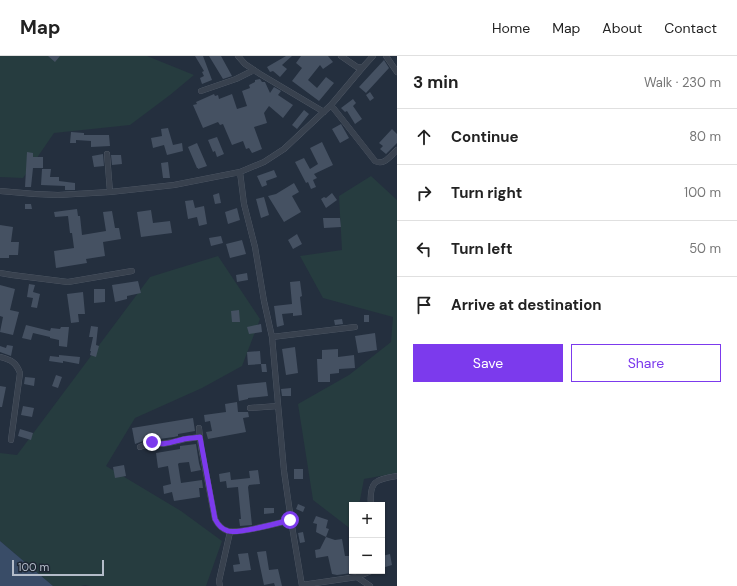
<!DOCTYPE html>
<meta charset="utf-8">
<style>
body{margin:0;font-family:"DM Sans",sans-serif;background:#f2f2f2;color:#222}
.controls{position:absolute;right:12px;bottom:12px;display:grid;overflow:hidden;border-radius:0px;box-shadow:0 1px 3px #0004}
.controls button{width:36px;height:36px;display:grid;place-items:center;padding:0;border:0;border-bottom:1px solid #e0e0e0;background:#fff;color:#222;font:20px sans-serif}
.scale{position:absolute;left:12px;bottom:10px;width:92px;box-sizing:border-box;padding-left:4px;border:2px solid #b4bcc9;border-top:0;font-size:11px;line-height:14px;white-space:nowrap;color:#b4bcc9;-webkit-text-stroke:3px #1d2633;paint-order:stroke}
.stop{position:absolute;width:12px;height:12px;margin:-9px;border:3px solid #7c3aed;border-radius:50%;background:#fff}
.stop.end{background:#7c3aed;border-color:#fff;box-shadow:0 1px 4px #0008}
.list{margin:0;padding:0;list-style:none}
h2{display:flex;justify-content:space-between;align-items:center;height:52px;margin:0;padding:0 16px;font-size:17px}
h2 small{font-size:13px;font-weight:400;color:#767676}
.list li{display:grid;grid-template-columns:26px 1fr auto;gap:12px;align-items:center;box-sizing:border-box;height:56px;padding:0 16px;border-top:1px solid #e0e0e0}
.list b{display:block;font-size:15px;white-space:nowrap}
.list em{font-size:13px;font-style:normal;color:#767676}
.actions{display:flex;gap:8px;padding:12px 16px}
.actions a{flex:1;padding:9px 0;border:1px solid #7c3aed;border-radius:0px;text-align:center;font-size:14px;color:#7c3aed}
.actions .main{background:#7c3aed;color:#fff}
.icon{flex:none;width:22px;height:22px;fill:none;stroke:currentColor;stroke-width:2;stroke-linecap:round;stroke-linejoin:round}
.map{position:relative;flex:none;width:397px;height:530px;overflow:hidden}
header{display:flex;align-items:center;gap:24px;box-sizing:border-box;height:56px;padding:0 20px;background:#fff;border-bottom:1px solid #e0e0e0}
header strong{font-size:19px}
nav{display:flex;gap:22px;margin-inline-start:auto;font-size:14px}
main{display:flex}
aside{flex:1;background:#fff}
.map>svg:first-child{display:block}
</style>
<header>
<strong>Map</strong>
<nav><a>Home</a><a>Map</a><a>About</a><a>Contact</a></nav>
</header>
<main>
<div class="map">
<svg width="397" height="530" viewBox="0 0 397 530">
<rect width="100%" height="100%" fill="#242f3e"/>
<path fill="#263c3f" d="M0,0H147L194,19L170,39L130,69L54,77L23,122L0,121Z
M371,120L397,144V417L364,423L359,449H352V474L313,444L298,348L349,319L391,286L393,261L323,242L300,200L342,194L339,140Z
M218,200L260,263L242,310L202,332L135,362L106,410L181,455L222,485L206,530H90L85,529L81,530H53L0,485V397L17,399L150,221Z"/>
<path fill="#394c67" d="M0,485L53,530H0Z"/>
<path fill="#455162" d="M48,0H60L55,6Z
M195,0H203L212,24L202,28L200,22L204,20L202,16L204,15Z
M209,0H221L232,20L223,23Z
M286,0H292L282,9L287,13L280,21L273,15L270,16L267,11Z
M301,0H328L333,6L323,13L320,9L308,24L317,32L326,21L334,27L319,45L292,25L302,12L296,7Z
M384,4L389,12L366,37L359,31Z
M260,23L262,26H265L270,37L274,31L281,35L278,39L293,49L283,62L269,50L264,57L267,67L254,71L262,93L252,97L249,92L246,93L243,85L232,89L223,68L220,69L218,66L203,72L193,49L197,48L196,46L214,38L215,40L218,39L219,43L232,38L237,53L247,50L242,35L250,32L249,29L255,26V24Z
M370,36L374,42L370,45L366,39Z
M353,43L356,47L353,50L362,63L355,68L347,55L345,56L341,52Z
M304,54L309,58L297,73L292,69Z
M341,68L349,82L340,87L332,73Z
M168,72L173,89L182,87L183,95L167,99L164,89L153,92L151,82L162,80L161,73Z
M392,73L397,78V87L386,98L380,93L383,90L379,87Z
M71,76L84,77V79H109L110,90L91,91V85L76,84V87H70Z
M217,81L224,98L217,101L215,95L213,96L208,84Z
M322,86L333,109L314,118L317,122L313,124L316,131L311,133L308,126L306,127L295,106L304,102L310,113L318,108L310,92Z
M197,87L207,110L198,113V112H197L188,91Z
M27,96L33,97V101H43V112H33L31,131H25Z
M103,98L104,110L94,111L92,100Z
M111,99H121L122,108L112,109Z
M168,106L170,122H163L161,107Z
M42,113H51L50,121H59V125L75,127V134H65V130L41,129Z
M274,114L277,121L266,125L267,129L262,131L257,120Z
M294,127L299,136L292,140L301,156L284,166L268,140L276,138Z
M219,137L221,147L215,148L213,139Z
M332,137L337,144L326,152L321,143L324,141L326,142Z
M264,141L269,159L261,162L256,143Z
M193,144L195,152L204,150L207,168L199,170L197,161L188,163L185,145Z
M25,148H31L32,153H25Z
M237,152L240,164L228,168L225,156Z
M77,153L78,160H80L82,179L106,175L103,156L112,155L115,172H119L121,183L103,186L105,200L86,203L87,207L56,212L54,195L74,192L72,177H70L68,160L55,161L54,156Z
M151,154L153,167L170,165L172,177L141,181L137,156Z
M323,162H340L341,171L324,172Z
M0,169L13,171L11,186H19L18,199H9V202H0Z
M297,178L302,188L293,193L288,184Z
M221,180L223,187L211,190L209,182Z
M242,184L246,198L230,202L226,188Z
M247,217L248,224L237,226L236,219Z
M138,225L141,237L127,240V243L115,246L112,229Z
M300,225L302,240L300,241L302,259L293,260V257L282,258L284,269L277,271L274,250L292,248L290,226Z
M29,228L35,229L33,236L40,238L37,252L31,251L33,242L27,241Z
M0,229L15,233L10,254L19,256L13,279L0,276L3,261L0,260Z
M94,233H105V246L94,247Z
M83,236L85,258H78L79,266L71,267L67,238Z
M239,254L240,266H232L231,255Z
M364,259H369V266H364Z
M342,263L343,268L335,269L334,264Z
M261,268L262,276L249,278L247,271Z
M26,269L50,275L51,272L60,273L61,271H69L67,291L59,290V284L50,282V281L33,277L31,284L22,282Z
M91,270L98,271L96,289L99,290L96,301L90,299L91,295H90L93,281H89Z
M375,277L377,294L358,297L355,280Z
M7,289L13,290L11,300L0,296V290L6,292Z
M295,291L298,317L286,319L282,293Z
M338,293V301L354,299L355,312L339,313V317L330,318V326H318L317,303H322V294Z
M260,295L261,308L248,309L247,296Z
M59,299L80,301L79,308L63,305V307L49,305L50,300L59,301Z
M261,308H266L267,316H262Z
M56,319L62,321L58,332L52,330Z
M25,321L35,322L34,330L24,328Z
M266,326L268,340L248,342V343L239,345L237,329Z
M0,330L6,331L2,351H0Z
M291,332V340H282L281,333Z
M237,346L238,356H248L249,361L243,362L246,376L208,383L206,376L212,375L210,365L205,366L204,359L226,356L225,348Z
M23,350L34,352L32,361L21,359Z
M193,362L195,375L178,378V380L174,381L159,383L151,382L135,388L132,372Z
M20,373L33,377L31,384L18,380Z
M196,388L199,407L201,414L191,416L189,406L179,407L178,408L181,427L202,424L203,432H199L200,441L174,445L172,436L164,438L163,430L171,428L168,410L158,412L156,397L180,393V390Z
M124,409L126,420L115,422L113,411Z
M294,413H303V423H294Z
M258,414L260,428L249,429L248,431L252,469L240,470L239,463H241L238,431L227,432L226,425L220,426L219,418L230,416L231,424L250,422L249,415Z
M298,448L305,451L303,456L296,453Z
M264,452H274V457L264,458Z
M316,460L328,464L326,472L329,473L326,481L335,484L342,483L345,500H352V517L337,519L332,518L328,500L316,502L315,494L320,493L326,481L316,476L317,468L313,467Z
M303,476L305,486L300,487L298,477Z
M266,495L269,514L278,513L282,530H275L274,527L264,529L257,496Z
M248,497L251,514L234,516L233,509L240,508L238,498Z
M390,498L392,509L382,512V500Z"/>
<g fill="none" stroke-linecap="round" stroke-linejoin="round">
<defs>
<path id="minor" d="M238,0L245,8L260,18L324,56
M341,0L357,11H363
M386,0L397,16
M201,35L236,23L254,14
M331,49L375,105C384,110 390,100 397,94
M107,98L110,136
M240,116L244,148L255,191L264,245L272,281L284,415L291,464L302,530
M0,135L35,138L58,139L110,136L174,129L240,116L264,106L284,93L331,49L363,11L373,0
M0,217L12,219L68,226L132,215
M272,281L355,271
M0,301C11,304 16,306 20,317L11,384
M250,352L278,350
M199,372L201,391L215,463C218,469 221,473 228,475C238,478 279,467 291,464
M140,391L152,386L162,388L173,386L185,383L200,381
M371,449C369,426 375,423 397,420
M357,521L370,530
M302,529L357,521L371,515
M220,530L219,525L230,476"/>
</defs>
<use href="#minor" stroke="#565f6c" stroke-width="6"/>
<use href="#minor" stroke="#38414e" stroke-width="5.5"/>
</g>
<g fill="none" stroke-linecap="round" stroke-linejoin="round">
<path stroke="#7c3aed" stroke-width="5" d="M152,386C163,390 172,386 184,383C189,382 194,382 200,381L215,463C218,469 221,473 228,475C237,478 279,467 290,464"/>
</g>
</svg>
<div class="controls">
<button>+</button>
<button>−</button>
</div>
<div class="scale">100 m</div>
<div class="stop" style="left:290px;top:464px"></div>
<div class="stop end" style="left:152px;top:386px"></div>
</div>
<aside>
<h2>3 min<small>Walk · 230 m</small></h2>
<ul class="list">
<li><svg class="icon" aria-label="ahead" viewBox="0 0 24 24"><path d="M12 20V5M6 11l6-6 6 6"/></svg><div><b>Continue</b></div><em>80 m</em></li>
<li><svg class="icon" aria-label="right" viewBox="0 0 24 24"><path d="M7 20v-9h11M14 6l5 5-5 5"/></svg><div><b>Turn right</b></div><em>100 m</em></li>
<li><svg class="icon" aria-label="left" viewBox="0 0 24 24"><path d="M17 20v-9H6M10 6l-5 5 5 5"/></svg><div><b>Turn left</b></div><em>50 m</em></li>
<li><svg class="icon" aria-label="arrive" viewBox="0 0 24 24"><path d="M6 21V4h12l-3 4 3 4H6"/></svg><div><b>Arrive at destination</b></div></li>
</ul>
<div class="actions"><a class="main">Save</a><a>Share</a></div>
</aside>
</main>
